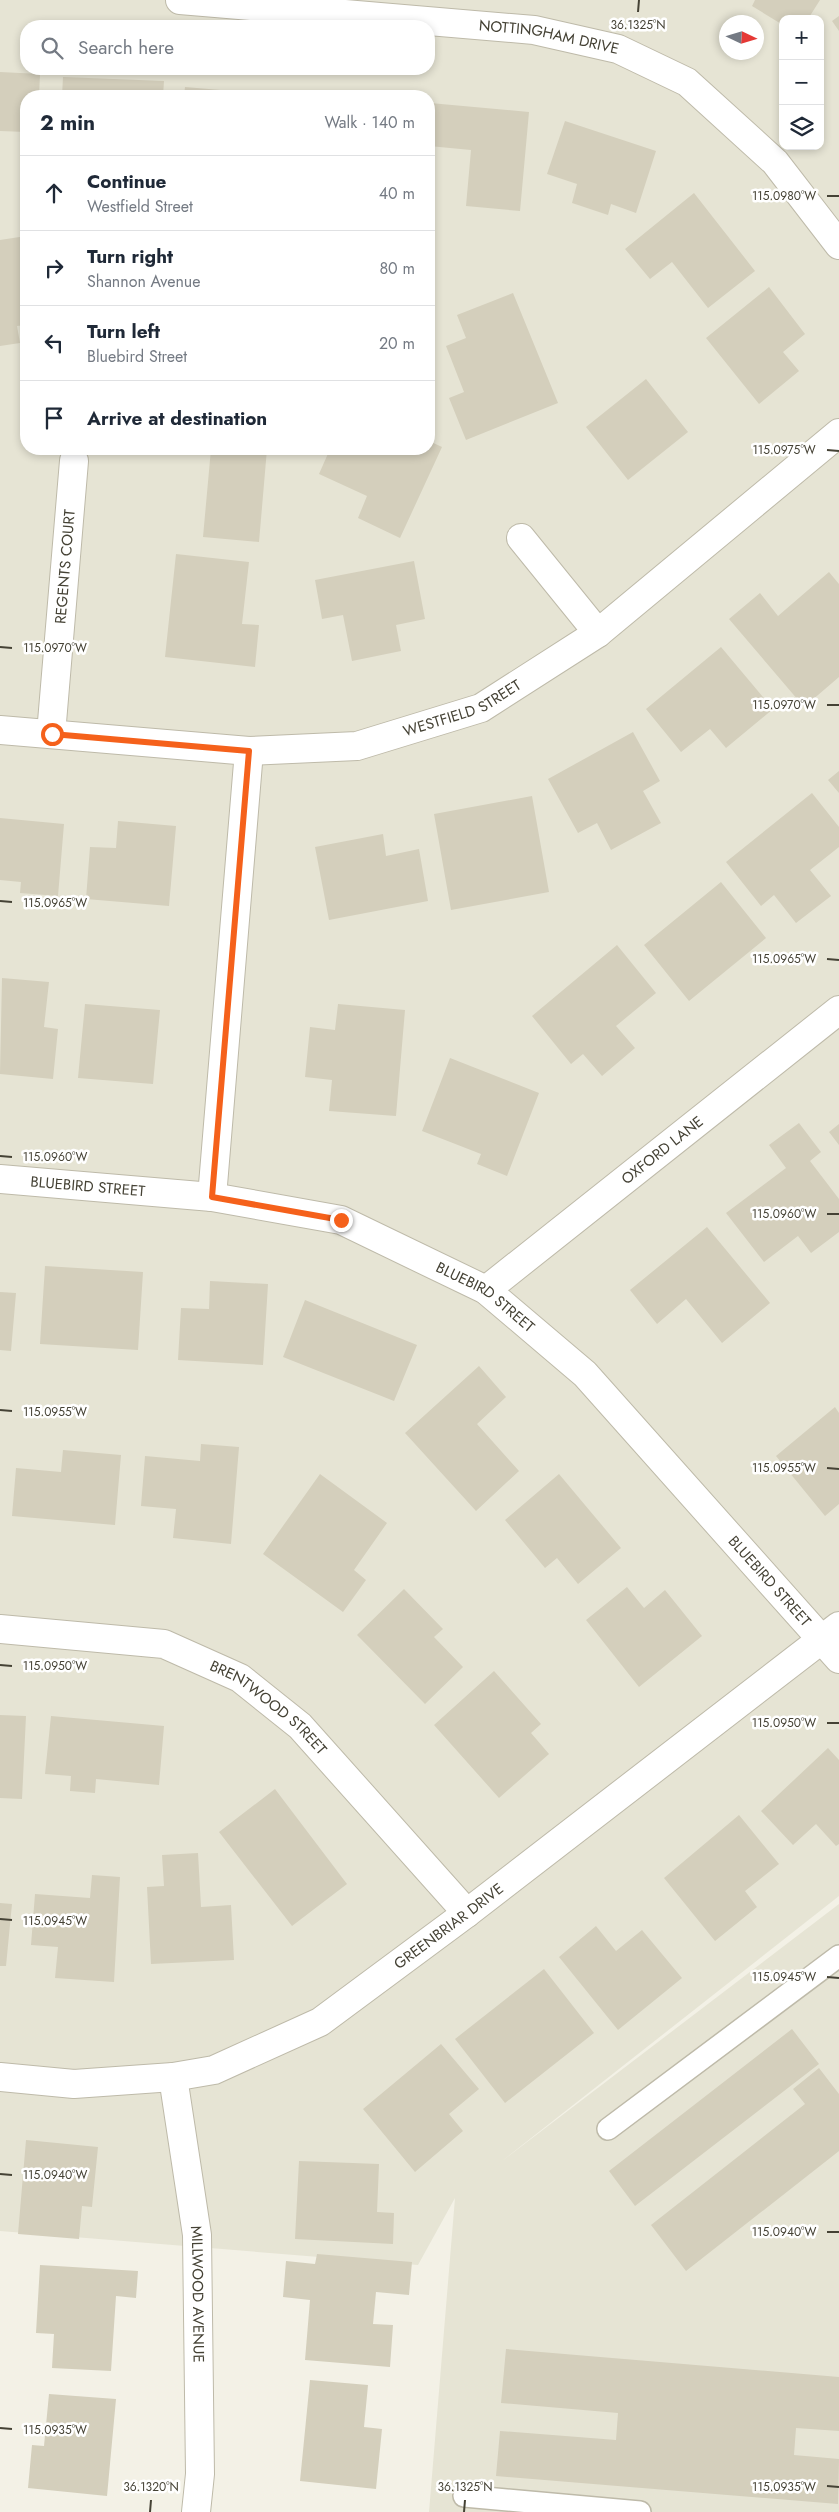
<!DOCTYPE html>
<meta charset="utf-8">
<style>
body{margin:0;font-family:Jost,sans-serif;background:#f6f6f7;color:#1f2937}
.controls{position:absolute;right:15px;top:15px;display:grid;overflow:hidden;border-radius:10px;box-shadow:0 2px 8px #0003}
.controls button{width:45px;height:45px;display:grid;place-items:center;padding:0;border:0;border-bottom:1px solid #e0e1e3;background:#fff;color:#1f2937;font:25px sans-serif}
.compass{position:absolute;left:719px;top:15px;width:45px;height:45px;border-radius:50%;background:#fff;box-shadow:0 2px 8px #0003;rotate:94deg}
.stop{position:absolute;width:15px;height:15px;margin:-11px;border:4px solid #f5611b;border-radius:50%;background:#fff}
.stop.end{background:#f5611b;border-color:#fff;box-shadow:0 1px 5px #0008}
.list{margin:0;padding:0;list-style:none}
h2{display:flex;justify-content:space-between;align-items:center;height:65px;margin:0;padding:0 20px;font-size:21px}
h2 small{font-size:16px;font-weight:400;color:#747a83}
.list li{display:grid;grid-template-columns:32px 1fr auto;gap:15px;align-items:center;box-sizing:border-box;height:75px;padding:0 20px;border-top:1px solid #e0e1e3}
.list b{display:block;font-size:19px;white-space:nowrap}
.list p{margin:0;font-size:16px;white-space:nowrap;color:#747a83}
.list em{font-size:16px;font-style:normal;color:#747a83}
.icon{flex:none;width:28px;height:28px;fill:none;stroke:currentColor;stroke-width:2;stroke-linecap:round;stroke-linejoin:round}
.map{position:relative;flex:none;width:839px;height:2512px;overflow:hidden}
.search{position:absolute;background:#fff;box-shadow:0 2px 8px #0003;left:20px;top:20px;width:415px;height:55px;display:flex;align-items:center;gap:12px;box-sizing:border-box;padding:0 18px;border-radius:20px;color:#747a83;font-size:19px}
.panel{position:absolute;background:#fff;box-shadow:0 2px 8px #0003;left:20px;top:90px;width:415px;height:365px;border-radius:20px}
.map>svg:first-child{display:block}
</style>
<div class="map">
<svg width="839" height="2512" viewBox="0 0 839 2512">
<rect width="100%" height="100%" fill="#f3f1e6"/>
<path fill="#e6e4d4" fill-rule="evenodd" d="M0,0H839V1896L502,2161L839,1904V2512H429L455,2198L418,2265L0,2231ZM783,19H820V146H783ZM726,22H756V52H726ZM26,26H429V69H26ZM26,96H429V449H26Z"/>
<path fill="#d4cfbc" d="M755,0H820L808,19H783V25L752,6Z
M839,16V31L832,21Z
M0,72L40,74L39,96H26V132L0,131Z
M63,77L164,81L163,96H62Z
M185,87L244,92V96H184Z
M311,92L337,95L336,96H311Z
M430,103L529,112L520,211L466,206L471,150L429,146Z
M565,121L656,151L636,213L611,204L608,215L572,203L577,184L547,174Z
M694,193L755,271L708,308L672,262L650,279L625,249Z
M26,236V325L17,326L20,343L0,346V240Z
M769,287L805,334L783,352L799,371L759,404L706,338Z
M513,293L558,403L466,440L449,398L464,392L446,346L466,338L457,315Z
M646,379L688,432L628,480L586,427Z
M429,441L442,447L400,538L358,518L367,496L319,474L330,449H429Z
M211,449H267L259,542L203,537Z
M176,554L249,562L242,624L259,625L255,667L165,657Z
M414,561L425,619L396,625L401,651L352,661L343,615L322,619L315,580Z
M829,572L839,584V677L804,707L729,619L760,593L778,616Z
M721,647L773,709L726,748L710,729L681,752L646,709Z
M633,732L660,781L643,791L661,823L611,850L597,823L578,833L548,779Z
M839,771V793L828,780Z
M812,793L839,827V847L810,870L831,896L796,923L774,895L761,906L726,862Z
M532,796L549,892L451,910L434,814Z
M0,818L64,824L58,896L20,893L21,882L0,880Z
M118,821L176,826L169,906L86,899L90,847L116,848Z
M383,834L386,856L419,849L428,901L329,920L315,847Z
M721,882L766,938L689,1001L644,945Z
M617,945L656,993L616,1026L635,1048L602,1076L583,1054L571,1064L532,1016Z
M2,978L49,982L44,1027L58,1029L53,1079L0,1074Z
M85,1004L160,1010L153,1084L78,1078Z
M338,1004L405,1010L396,1116L329,1111L332,1080L305,1077L310,1027L335,1030Z
M450,1058L539,1093L507,1176L477,1164L481,1154L422,1131Z
M799,1123L821,1152L810,1161L839,1199V1232L811,1253L798,1236L764,1262L726,1213L786,1168L769,1145Z
M839,1124V1145L829,1132Z
M707,1227L770,1303L722,1343L686,1299L657,1324L630,1290Z
M45,1266L143,1272L138,1350L40,1344Z
M210,1281L268,1284L263,1365L178,1360L181,1308L209,1309Z
M0,1292L16,1293L11,1351L0,1350Z
M305,1300L417,1345L394,1401L283,1357Z
M479,1366L506,1397L477,1424L519,1471L476,1511L405,1433Z
M835,1407L839,1413V1504L825,1516L776,1456Z
M201,1444L239,1447L231,1544L173,1538L176,1509L141,1506L145,1456L200,1461Z
M63,1450L121,1455L115,1525L12,1516L16,1468L61,1472Z
M320,1474L387,1523L354,1570L366,1580L343,1612L263,1554Z
M559,1474L621,1548L578,1584L557,1558L545,1568L505,1520Z
M627,1587L644,1608L665,1590L702,1636L639,1687L586,1620Z
M404,1589L443,1629L434,1637L463,1667L425,1704L357,1635Z
M494,1671L541,1724L531,1733L549,1754L499,1798L434,1725Z
M0,1715L26,1716L22,1799L0,1798Z
M51,1716L164,1726L159,1785L96,1779L95,1793L70,1791L71,1776L45,1774Z
M828,1748L839,1760V1844L836,1846L816,1824L793,1845L761,1811Z
M275,1789L347,1884L292,1926L219,1832Z
M739,1815L779,1864L745,1891L757,1907L715,1941L664,1878Z
M198,1853L201,1907L231,1905L234,1960L151,1964L147,1887L164,1886L162,1855Z
M92,1875L120,1877L114,1982L55,1978L58,1947L31,1945L35,1894L90,1898Z
M0,1903L12,1904L6,1966H0Z
M596,1926L616,1951L642,1930L682,1978L618,2030L559,1957Z
M544,1969L594,2033L505,2103L455,2039Z
M792,2029L819,2064L635,2206L609,2171Z
M441,2044L479,2089L449,2114L463,2131L415,2172L363,2109Z
M819,2068L839,2094V2151L686,2271L651,2225L805,2104L793,2089Z
M26,2140L98,2147L92,2207L82,2206L79,2239L18,2234Z
M299,2161L379,2164L377,2212L394,2213L393,2244L295,2239Z
M317,2254L412,2262L409,2295L376,2292L373,2324L393,2325L390,2367L305,2360L310,2300L283,2297L286,2261L315,2264Z
M40,2265L138,2271L136,2298L116,2296L111,2371L52,2368L54,2334L36,2333Z
M506,2349L839,2377V2431L796,2428L794,2455L839,2459L838,2504L496,2476L500,2431L616,2440L618,2413L501,2403Z
M310,2380L368,2385L364,2427L382,2429L376,2489L300,2481Z
M49,2394L116,2399L107,2496L28,2488L32,2445L44,2446Z"/>
<g fill="none" stroke-linecap="round" stroke-linejoin="round">
<defs>
<path id="service" d="M608,2129L839,1956
M464,2496L640,2512"/>
<g id="minor">
<path id="s1" d="M180,0L534,30L618,49L687,82L775,162L839,245"/>
<path d="M521,538L598,633"/>
<path id="s2" d="M0,730L249,751L357,746L481,708L598,633L839,433"/>
<path id="s3" d="M51,734L74,461"/>
<path id="s4" d="M0,1179L212,1197L341,1220L486,1290L585,1374L839,1659"/>
<path d="M212,1197L249,751"/>
<path id="s5" d="M486,1290L839,1010"/>
<path id="s6" d="M0,1629L164,1644L240,1678L300,1726L467,1913"/>
<path id="s7" d="M0,2077L74,2084L173,2077L214,2070L320,2022L467,1913L839,1626"/>
<path id="s8" d="M173,2077L197,2235L200,2474L196,2512"/>
</g>
</defs>
<use href="#service" stroke="#bebaa9" stroke-width="24"/>
<use href="#minor" stroke="#bebaa9" stroke-width="30"/>
<use href="#service" stroke="#fff" stroke-width="21"/>
<use href="#minor" stroke="#fff" stroke-width="28"/>
</g>
<g fill="none" stroke-linecap="round" stroke-linejoin="round">
<path stroke="#f5611b" stroke-width="6" d="M52,734L249,751L212,1197L341,1220"/>
</g>
<path fill="none" stroke="#454235" stroke-width="2" d="M638,12L639,0M827,196H839M827,450L839,451M0,647L12,648M827,705H839M0,901L12,902M827,959L839,960M0,1156L12,1157M827,1214H839M0,1410L12,1411M827,1468L839,1469M0,1665L12,1666M827,1723H839M0,1919L12,1920M827,1977L839,1978M0,2174L12,2175M827,2232H839M0,2428L12,2429M827,2486L839,2487M150,2512L151,2500M464,2512L465,2500"/>
<g text-anchor="middle" dominant-baseline="central" stroke-width="5" stroke-linejoin="round" paint-order="stroke">
<g font-size="15" fill="#454235" stroke="#fff">
<text stroke="none"><textPath href="#s1" startOffset="371">NOTTINGHAM DRIVE</textPath></text>
<text stroke="none"><textPath href="#s3" startOffset="168">REGENTS COURT</textPath></text>
<text stroke="none"><textPath href="#s2" startOffset="470">WESTFIELD STREET</textPath></text>
<text stroke="none"><textPath href="#s5" startOffset="225">OXFORD LANE</textPath></text>
<text stroke="none"><textPath href="#s4" startOffset="88">BLUEBIRD STREET</textPath></text>
<text stroke="none"><textPath href="#s4" startOffset="508">BLUEBIRD STREET</textPath></text>
<text stroke="none"><textPath href="#s4" startOffset="912">BLUEBIRD STREET</textPath></text>
<text stroke="none"><textPath href="#s6" startOffset="288">BRENTWOOD STREET</textPath></text>
<text stroke="none"><textPath href="#s7" startOffset="492">GREENBRIAR DRIVE</textPath></text>
<text stroke="none"><textPath href="#s8" startOffset="219">MILLWOOD AVENUE</textPath></text>
</g>
</g>
<g font-size="12" text-anchor="middle" fill="#454235" stroke="#fff" stroke-width="5" stroke-linejoin="round" paint-order="stroke">
<text x="638" y="29">36.1325°N</text>
<text x="784" y="200">115.0980°W</text>
<text x="784" y="454">115.0975°W</text>
<text x="55" y="652">115.0970°W</text>
<text x="784" y="709">115.0970°W</text>
<text x="55" y="907">115.0965°W</text>
<text x="784" y="963">115.0965°W</text>
<text x="55" y="1161">115.0960°W</text>
<text x="784" y="1218">115.0960°W</text>
<text x="55" y="1416">115.0955°W</text>
<text x="784" y="1472">115.0955°W</text>
<text x="55" y="1670">115.0950°W</text>
<text x="784" y="1727">115.0950°W</text>
<text x="55" y="1925">115.0945°W</text>
<text x="784" y="1981">115.0945°W</text>
<text x="55" y="2179">115.0940°W</text>
<text x="784" y="2236">115.0940°W</text>
<text x="55" y="2434">115.0935°W</text>
<text x="784" y="2491">115.0935°W</text>
<text x="151" y="2491">36.1320°N</text>
<text x="465" y="2491">36.1325°N</text>
</g>
</svg>
<div class="controls">
<button>+</button>
<button>−</button>
<button><svg class="icon" aria-label="layers" viewBox="0 0 24 24"><path d="M12 4l9 5-9 5-9-5zM3 14l9 5 9-5"/></svg></button>
</div>
<svg class="compass" viewBox="-18 -18 36 36"><path d="M0-13l5 13h-10z" fill="#e53935"/><path d="M0 13l5-13h-10z" fill="#747a83"/></svg>
<div class="stop" style="left:52px;top:734px"></div>
<div class="stop end" style="left:341px;top:1220px"></div>
<div class="search"><svg class="icon" aria-label="search" viewBox="0 0 24 24"><circle cx="10" cy="10" r="6"/><path d="M15 15l6 6"/></svg>Search here</div>
<section class="panel">
<h2>2 min<small>Walk · 140 m</small></h2>
<ul class="list">
<li><svg class="icon" aria-label="ahead" viewBox="0 0 24 24"><path d="M12 20V5M6 11l6-6 6 6"/></svg><div><b>Continue</b><p>Westfield Street</p></div><em>40 m</em></li>
<li><svg class="icon" aria-label="right" viewBox="0 0 24 24"><path d="M7 20v-9h11M14 6l5 5-5 5"/></svg><div><b>Turn right</b><p>Shannon Avenue</p></div><em>80 m</em></li>
<li><svg class="icon" aria-label="left" viewBox="0 0 24 24"><path d="M17 20v-9H6M10 6l-5 5 5 5"/></svg><div><b>Turn left</b><p>Bluebird Street</p></div><em>20 m</em></li>
<li><svg class="icon" aria-label="arrive" viewBox="0 0 24 24"><path d="M6 21V4h12l-3 4 3 4H6"/></svg><div><b>Arrive at destination</b></div></li>
</ul>
</section>
</div>
